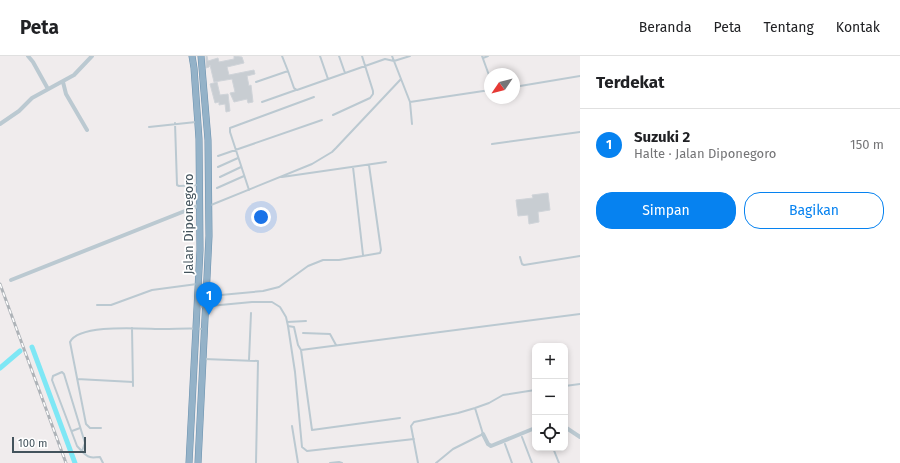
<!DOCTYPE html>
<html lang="id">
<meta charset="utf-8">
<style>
body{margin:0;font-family:"Fira Sans",sans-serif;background:#f6f6f6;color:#202124}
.controls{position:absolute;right:12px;bottom:12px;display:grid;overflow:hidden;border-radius:8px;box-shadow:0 2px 6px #0003}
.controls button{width:36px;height:36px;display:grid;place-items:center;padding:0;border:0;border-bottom:1px solid #e0e0e0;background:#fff;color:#202124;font:20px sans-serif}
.compass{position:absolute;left:484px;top:12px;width:36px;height:36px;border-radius:50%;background:#fff;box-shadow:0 2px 6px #0003;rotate:235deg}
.scale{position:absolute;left:12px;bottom:10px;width:74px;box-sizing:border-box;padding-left:4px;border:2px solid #43535c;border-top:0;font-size:11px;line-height:14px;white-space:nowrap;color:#43535c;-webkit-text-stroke:3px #fff;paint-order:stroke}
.you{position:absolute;left:261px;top:161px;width:14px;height:14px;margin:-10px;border:3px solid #fff;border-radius:50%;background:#1a73e8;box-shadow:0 0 0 6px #1a73e833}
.badge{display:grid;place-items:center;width:26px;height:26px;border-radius:50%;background:#0682f0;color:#fff;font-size:13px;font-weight:700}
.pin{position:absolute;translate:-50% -33px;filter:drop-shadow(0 1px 2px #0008)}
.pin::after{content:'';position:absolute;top:21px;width:14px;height:12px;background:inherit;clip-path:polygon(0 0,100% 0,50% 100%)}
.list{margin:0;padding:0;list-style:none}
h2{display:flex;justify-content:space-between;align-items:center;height:52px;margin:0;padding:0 16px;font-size:17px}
h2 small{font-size:13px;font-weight:400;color:#757577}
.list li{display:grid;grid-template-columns:26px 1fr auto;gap:12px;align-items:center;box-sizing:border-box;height:72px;padding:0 16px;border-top:1px solid #e0e0e0}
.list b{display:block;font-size:15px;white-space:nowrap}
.list p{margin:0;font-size:13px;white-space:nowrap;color:#757577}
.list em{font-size:13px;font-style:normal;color:#757577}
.actions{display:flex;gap:8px;padding:12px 16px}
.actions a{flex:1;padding:9px 0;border:1px solid #0682f0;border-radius:16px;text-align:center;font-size:14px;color:#0682f0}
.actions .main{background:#0682f0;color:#fff}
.icon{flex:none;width:22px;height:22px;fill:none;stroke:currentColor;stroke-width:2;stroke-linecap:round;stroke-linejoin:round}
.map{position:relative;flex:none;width:580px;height:407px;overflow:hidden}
header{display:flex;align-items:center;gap:24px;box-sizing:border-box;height:56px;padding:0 20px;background:#fff;border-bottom:1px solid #e0e0e0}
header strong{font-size:19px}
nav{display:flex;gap:22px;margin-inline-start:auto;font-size:14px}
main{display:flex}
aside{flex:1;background:#fff}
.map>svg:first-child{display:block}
</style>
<header>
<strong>Peta</strong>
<nav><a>Beranda</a><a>Peta</a><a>Tentang</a><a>Kontak</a></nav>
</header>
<main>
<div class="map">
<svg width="580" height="407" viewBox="0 0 580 407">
<rect width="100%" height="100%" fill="#f0eced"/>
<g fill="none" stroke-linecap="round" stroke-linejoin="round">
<path stroke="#7ee7f5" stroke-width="5" d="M32,291L75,407
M0,312L20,295"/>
</g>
<path fill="#c8cdd2" stroke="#d0d4d9" d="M206,0H207L208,5L218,2L219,6L234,3V0L242,1L244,7L227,11L229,19L254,14L255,18L247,20L249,30L251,29L253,46L248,47L247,43L234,46L230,37L235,36L232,23L214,26L210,9L209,11L206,12Z
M217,26L220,39L228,38L230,55L226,56L225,48L219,49V46L215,47L210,28Z
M548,137L550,154L538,156L539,166L529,168L528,159L518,160L516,144L533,142L532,139Z"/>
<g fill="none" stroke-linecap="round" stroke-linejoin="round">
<defs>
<path id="trunk" d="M189,407L200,194L199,83L194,12L192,0
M198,407L209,180L208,84L201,0"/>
</defs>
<use href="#trunk" stroke="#6a90ad" stroke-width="7"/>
<path stroke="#bbc9d1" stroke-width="2" d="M282,0L288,15
M320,0L328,23
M339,0L345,17
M392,0L410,46L412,68
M482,0L490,22
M483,2L488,0
M256,26L288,15L294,32L297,34L385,3L394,5L410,0
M514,31L580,20
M262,46L296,34
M410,46L490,34
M333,59L370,42L373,38V35L362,0
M175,67L177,129L179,130L198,129
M149,71L196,66
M492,88L580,76
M218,100L322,64
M218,111L238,102
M353,111L363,199
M220,121L241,111
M282,121L386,106
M217,132L244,120
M249,134L230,76V72L314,41
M211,149L312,108L332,96L336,92L401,23
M520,201L522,208L524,209L580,200
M199,241L263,235L279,231L308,210L323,204H339L380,197L381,194L369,109
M97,249H111L152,234L197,228
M199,251L252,246H272L280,251L286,261L288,270L295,316L302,391L307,395L414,383
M287,266L306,265
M288,270L294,271L298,289L301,294L312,374L400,362
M132,272L133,330
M303,277L330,278L336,289
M301,294L580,258
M204,303L258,305L256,407
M249,304L251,257
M77,323L133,326
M565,330L580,328
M292,370L298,407
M101,372H90L86,368L70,286C79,267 144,273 163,273C177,273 190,272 204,273
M72,375L80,372
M522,381L532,407
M505,388L512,407
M553,392L559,407
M82,395L85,387L64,318L62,316L53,320L52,324L77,390C80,393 85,400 90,401C93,402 96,401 100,401L103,407
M330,407L339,406L342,407
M418,407L411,370L414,366L458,357L475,352L489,347L503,339L535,334
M436,407L453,393L483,378L475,352"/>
<path stroke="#bbc9d1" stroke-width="4" d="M28,0L33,6L48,33
M63,26L66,38L87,74
M0,68L19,55L32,42L74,19L92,0
M11,224L200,149
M565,371L580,381
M483,378L488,388L491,390L535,372"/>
<use href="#trunk" stroke="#94b2c8" stroke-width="6"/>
<defs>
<path id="rail" d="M0,228L66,407"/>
</defs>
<use href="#rail" stroke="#aeb3b8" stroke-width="3"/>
<use href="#rail" stroke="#fff" stroke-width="1.5" stroke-dasharray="4.5" stroke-linecap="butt"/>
</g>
<g text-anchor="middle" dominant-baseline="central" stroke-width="3.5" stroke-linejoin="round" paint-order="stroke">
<g font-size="13" fill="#43535c" stroke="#fff">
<text transform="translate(188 168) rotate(-90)">Jalan Diponegoro</text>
</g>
</g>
</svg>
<div class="controls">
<button>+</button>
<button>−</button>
<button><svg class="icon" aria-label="locate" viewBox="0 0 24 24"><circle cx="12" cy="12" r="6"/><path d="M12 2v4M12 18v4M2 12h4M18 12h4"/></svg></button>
</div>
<svg class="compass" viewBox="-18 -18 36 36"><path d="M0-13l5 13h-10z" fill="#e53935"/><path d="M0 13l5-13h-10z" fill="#757577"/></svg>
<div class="scale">100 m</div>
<div class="you"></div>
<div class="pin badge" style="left:209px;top:259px">1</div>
</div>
<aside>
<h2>Terdekat<small></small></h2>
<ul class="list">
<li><span class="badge">1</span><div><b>Suzuki 2</b><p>Halte · Jalan Diponegoro</p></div><em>150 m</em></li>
</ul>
<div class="actions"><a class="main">Simpan</a><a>Bagikan</a></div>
</aside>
</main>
